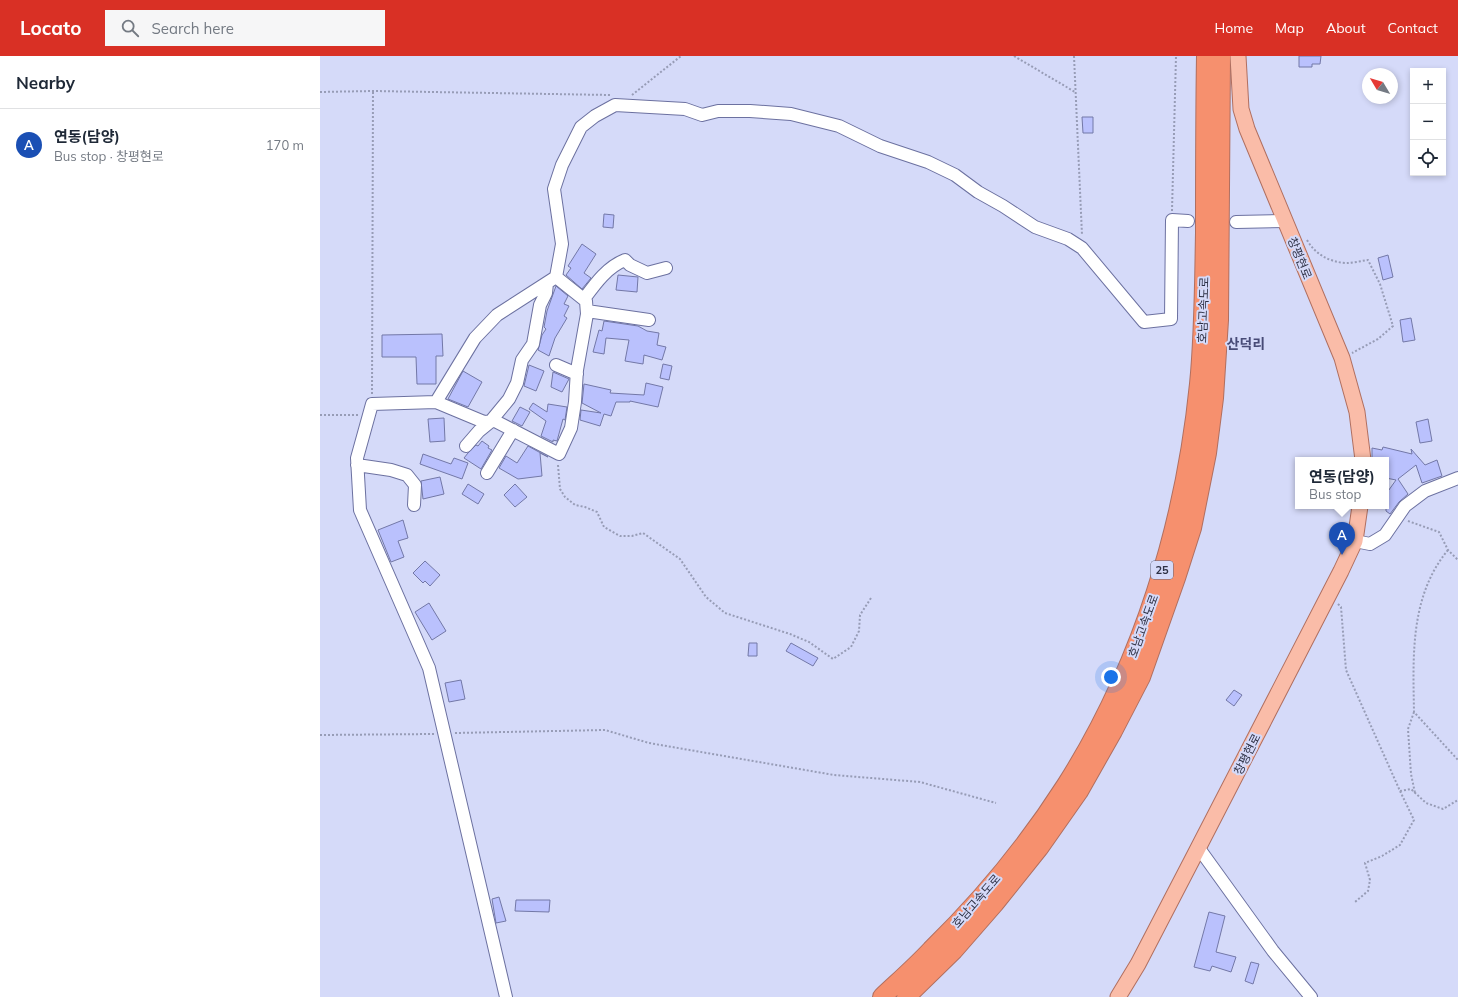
<!DOCTYPE html>
<meta charset="utf-8">
<style>
body{margin:0;font-family:Mulish,"Noto Sans KR",sans-serif;background:#f6f6f7;color:#1f2937}
.controls{position:absolute;right:12px;top:12px;display:grid;overflow:hidden;border-radius:0px;box-shadow:0 2px 6px #0003}
.controls button{width:36px;height:36px;display:grid;place-items:center;padding:0;border:0;border-bottom:1px solid #e0e1e3;background:#fff;color:#1f2937;font:20px sans-serif}
.compass{position:absolute;left:1042px;top:12px;width:36px;height:36px;border-radius:50%;background:#fff;box-shadow:0 2px 6px #0003;rotate:308deg}
.you{position:absolute;left:791px;top:621px;width:14px;height:14px;margin:-10px;border:3px solid #fff;border-radius:50%;background:#1a73e8;box-shadow:0 0 0 6px #1a73e833}
.badge{display:grid;place-items:center;width:26px;height:26px;border-radius:50%;background:#d93025;color:#fff;font-size:13px;font-weight:700}
.pin{position:absolute;translate:-50% -33px;filter:drop-shadow(0 1px 2px #0008)}
.pin::after{content:'';position:absolute;top:21px;width:14px;height:12px;background:inherit;clip-path:polygon(0 0,100% 0,50% 100%)}
.popup{position:absolute;left:975px;top:401px;width:94px;height:52px;box-sizing:border-box;display:grid;place-content:center;border-radius:0px;background:#fff;filter:drop-shadow(0 1px 3px #0005);font-size:13px;white-space:nowrap;color:#747a83}
.popup b{font-size:15px;color:#1f2937}
.popup::after{content:'';position:absolute;left:50%;top:100%;margin-left:-8px;border:8px solid transparent;border-top-color:#fff}
.list{margin:0;padding:0;list-style:none}
h2{display:flex;justify-content:space-between;align-items:center;height:52px;margin:0;padding:0 16px;font-size:17px}
h2 small{font-size:13px;font-weight:400;color:#747a83}
.list li{display:grid;grid-template-columns:26px 1fr auto;gap:12px;align-items:center;box-sizing:border-box;height:72px;padding:0 16px;border-top:1px solid #e0e1e3}
.list b{display:block;font-size:15px;white-space:nowrap}
.list p{margin:0;font-size:13px;white-space:nowrap;color:#747a83}
.list em{font-size:13px;font-style:normal;color:#747a83}
.icon{flex:none;width:22px;height:22px;fill:none;stroke:currentColor;stroke-width:2;stroke-linecap:round;stroke-linejoin:round}
.map{position:relative;flex:none;width:1138px;height:941px;overflow:hidden}
header{display:flex;align-items:center;gap:24px;box-sizing:border-box;height:56px;padding:0 20px;background:#d93025;color:#fff}
header strong{font-size:19px}
nav{display:flex;gap:22px;margin-inline-start:auto;font-size:14px}
.search{width:280px;height:36px;background:#f6f6f7;display:flex;align-items:center;gap:10px;box-sizing:border-box;padding:0 14px;border-radius:0px;color:#747a83;font-size:15px}
main{display:flex}
aside{flex:1;background:#fff}
.map>svg:first-child{display:block}
</style>
<header>
<strong>Locato</strong>
<div class="search"><svg class="icon" aria-label="search" viewBox="0 0 24 24"><circle cx="10" cy="10" r="6"/><path d="M15 15l6 6"/></svg>Search here</div>
<nav><a>Home</a><a>Map</a><a>About</a><a>Contact</a></nav>
</header>
<main>
<aside>
<h2>Nearby<small></small></h2>
<ul class="list">
<li><span class="badge" style="background:#1a4fb4">A</span><div><b>연동(담양)</b><p>Bus stop · 창평현로</p></div><em>170 m</em></li>
</ul>
</aside>
<div class="map">
<svg width="1138" height="941" viewBox="0 0 1138 941">
<rect width="100%" height="100%" fill="#d5daf9"/>
<path fill="#bac1fd" stroke="#7378a7" d="M979,0H1001L1000,8H992V11H979Z
M762,61H773V77H763Z
M284,158L294,159L293,172L283,171Z
M262,188L276,198L264,217L271,222L262,233L246,219L251,212L248,210Z
M1068,199L1073,221L1063,224L1058,202Z
M298,219L318,221L317,236L296,234Z
M236,230L248,240L244,248L249,250L244,260L247,262L235,282L229,300L218,294L222,279L226,273L224,271L227,255Z
M1091,262L1095,284L1083,286L1080,264Z
M284,265L318,270L327,275L339,277L337,289L346,291L342,304L324,299L323,308L305,305L309,284L286,282L284,298L273,296L279,274L282,275Z
M122,278L123,300H116V328H97L96,301H62V279Z
M343,308L352,310L349,324L340,322Z
M209,309L224,315L216,335L204,330Z
M143,315L162,326L148,351L128,343Z
M233,316L249,323L242,336L231,331Z
M326,327L343,331L338,351L310,345V346H296L291,360L284,358L280,370L260,364L261,354L281,357L262,347L264,328L291,334L290,337L324,339Z
M213,347L227,356L228,348L247,351L245,364L243,363L237,385L233,384V386L221,380L226,365L209,353Z
M200,351L210,356L202,370L192,365Z
M124,362L125,385L110,386L108,363Z
M1108,363L1112,385L1100,387L1096,366Z
M162,385L169,390L168,392L172,394L161,413L144,402L148,397L156,389L158,390Z
M208,390L228,401L220,397L222,420L198,423L179,412L186,400L197,407Z
M1063,391L1092,398L1091,393L1105,409L1117,404L1122,420L1102,427L1096,409L1078,423L1088,438L1079,446L1070,458L1066,455V438L1076,424L1066,422V404H1052V392L1062,394Z
M103,398L131,408L134,402L148,407L142,423L100,408Z
M120,421L124,438L103,443L101,425Z
M148,428L164,438L158,448L142,438Z
M195,428L207,441L195,451L184,439Z
M83,464L88,482L78,485L84,501L71,506L58,474Z
M105,505L120,519L110,530L105,525L103,527L93,517Z
M109,547L126,575L112,584L95,556Z
M429,587H437V600H428Z
M471,587L498,602L493,610L466,595Z
M141,624L145,643L129,646L125,627Z
M914,634L922,639L914,650L906,644Z
M179,841L186,865L176,867L172,843Z
M196,844H230L229,856L195,855Z
M889,856L905,860L896,896L916,901L911,916L892,910L890,915L874,911Z
M931,906L939,908L933,928L925,925Z"/>
<g fill="none" stroke-linecap="round" stroke-linejoin="round">
<defs>
<path id="minor" d="M916,166L965,165
M264,243C275,228 287,211 305,204L310,209L327,217L346,212
M267,255L329,264
M236,309L257,318
M116,346L164,366L175,365L239,398L251,372L255,346L257,314L267,258L266,245L236,221
M146,390L159,375L170,366L189,343L197,327L202,304L213,288L220,249L226,237L227,227
M37,409L71,414L87,419L95,429L94,449
M167,417L193,374
M1035,485L1050,488L1065,479L1085,450L1105,435L1138,422
M878,791L953,895L991,941
M186,941L109,612L40,454L37,402L52,348L116,346L155,282L177,259L236,221L242,188L234,133L242,109L261,71L275,60L295,49L365,53L382,59L398,55H430L471,58L519,70L560,90L608,106L635,119L658,136L683,150L715,171L748,183L762,192L824,266L851,263L852,164L868,165"/>
<path id="major" d="M918,0L921,53L927,73L1022,302L1037,356L1043,404
M798,941L818,908L872,804L1021,515L1035,485L1040,450"/>
<path id="highway" d="M562,941C579,925 596,910 611,894C660,846 709,787 746,729C822,609 865,468 879,328C884,278 884,227 885,177C885,118 885,59 886,0
M586,941L634,894L675,847L719,792L759,735L793,675L821,621L856,522L872,472L887,397L894,342L899,264L901,0"/>
</defs>
<use href="#minor" stroke="#6c71a0" stroke-width="14"/>
<use href="#major" stroke="#b06f60" stroke-width="17"/>
<use href="#highway" stroke="#b06f60" stroke-width="20"/>
<path stroke="#979cb6" stroke-width="2" stroke-dasharray="2 2" stroke-linecap="butt" d="M694,0L755,36
M754,0L762,179
M0,36L53,35L290,39
M312,39L361,0
M852,155L856,0
M987,184C995,198 1009,206 1026,207C1033,207 1041,205 1048,204L1060,228L1073,270L1058,283L1032,297
M52,338L53,35
M0,359H39
M238,409L240,433L245,441L255,449L265,451L277,456L284,471L300,480H312L323,477L360,503L386,541L405,557L470,578L489,586L513,603L531,591L539,575L540,559L551,542
M1088,465L1119,476L1128,494L1138,504
M1128,494C1090,540 1093,599 1094,656L1138,704
M1018,548L1021,551L1026,614L1080,735L1094,764L1080,789L1062,800L1045,807L1050,824L1048,835L1035,846
M1094,656L1088,673L1091,718L1095,737
M135,677L285,674L329,687L514,719L600,726L676,747
M0,679L114,678
M1080,735L1091,733L1106,747L1123,753L1138,744"/>
<use href="#minor" stroke="#fff" stroke-width="12"/>
<use href="#major" stroke="#fabca8" stroke-width="15"/>
<use href="#highway" stroke="#f6906e" stroke-width="18"/>
</g>
<g text-anchor="middle" dominant-baseline="central" stroke-width="4" stroke-linejoin="round" paint-order="stroke">
<rect fill="#d5daf9" stroke="#60647b" stroke-width="1" x="831" y="505" width="22" height="18" rx="3"/>
<g font-size="11" font-weight="bold" fill="#2e3145">
<text x="842" y="514">25</text>
</g>
<g font-size="12" fill="#2e3145" stroke="#d5daf9">
<text transform="translate(980 202) rotate(68)">창평현로</text>
<text transform="translate(883 254) rotate(-88)">호남고속도로</text>
<text transform="translate(823 570) rotate(-70)">호남고속도로</text>
<text transform="translate(927 698) rotate(-63)">창평현로</text>
<text transform="translate(656 845) rotate(-49)">호남고속도로</text>
</g>
<g font-size="14" font-weight="bold" fill="#484b77" stroke="#d5daf9">
<text x="926" y="288">산덕리</text>
</g>
</g>
</svg>
<div class="controls">
<button>+</button>
<button>−</button>
<button><svg class="icon" aria-label="locate" viewBox="0 0 24 24"><circle cx="12" cy="12" r="6"/><path d="M12 2v4M12 18v4M2 12h4M18 12h4"/></svg></button>
</div>
<svg class="compass" viewBox="-18 -18 36 36"><path d="M0-13l5 13h-10z" fill="#e53935"/><path d="M0 13l5-13h-10z" fill="#747a83"/></svg>
<div class="you"></div>
<div class="pin badge" style="left:1022px;top:499px;background:#1a4fb4">A</div>
<div class="popup"><b>연동(담양)</b>Bus stop</div>
</div>
</main>
